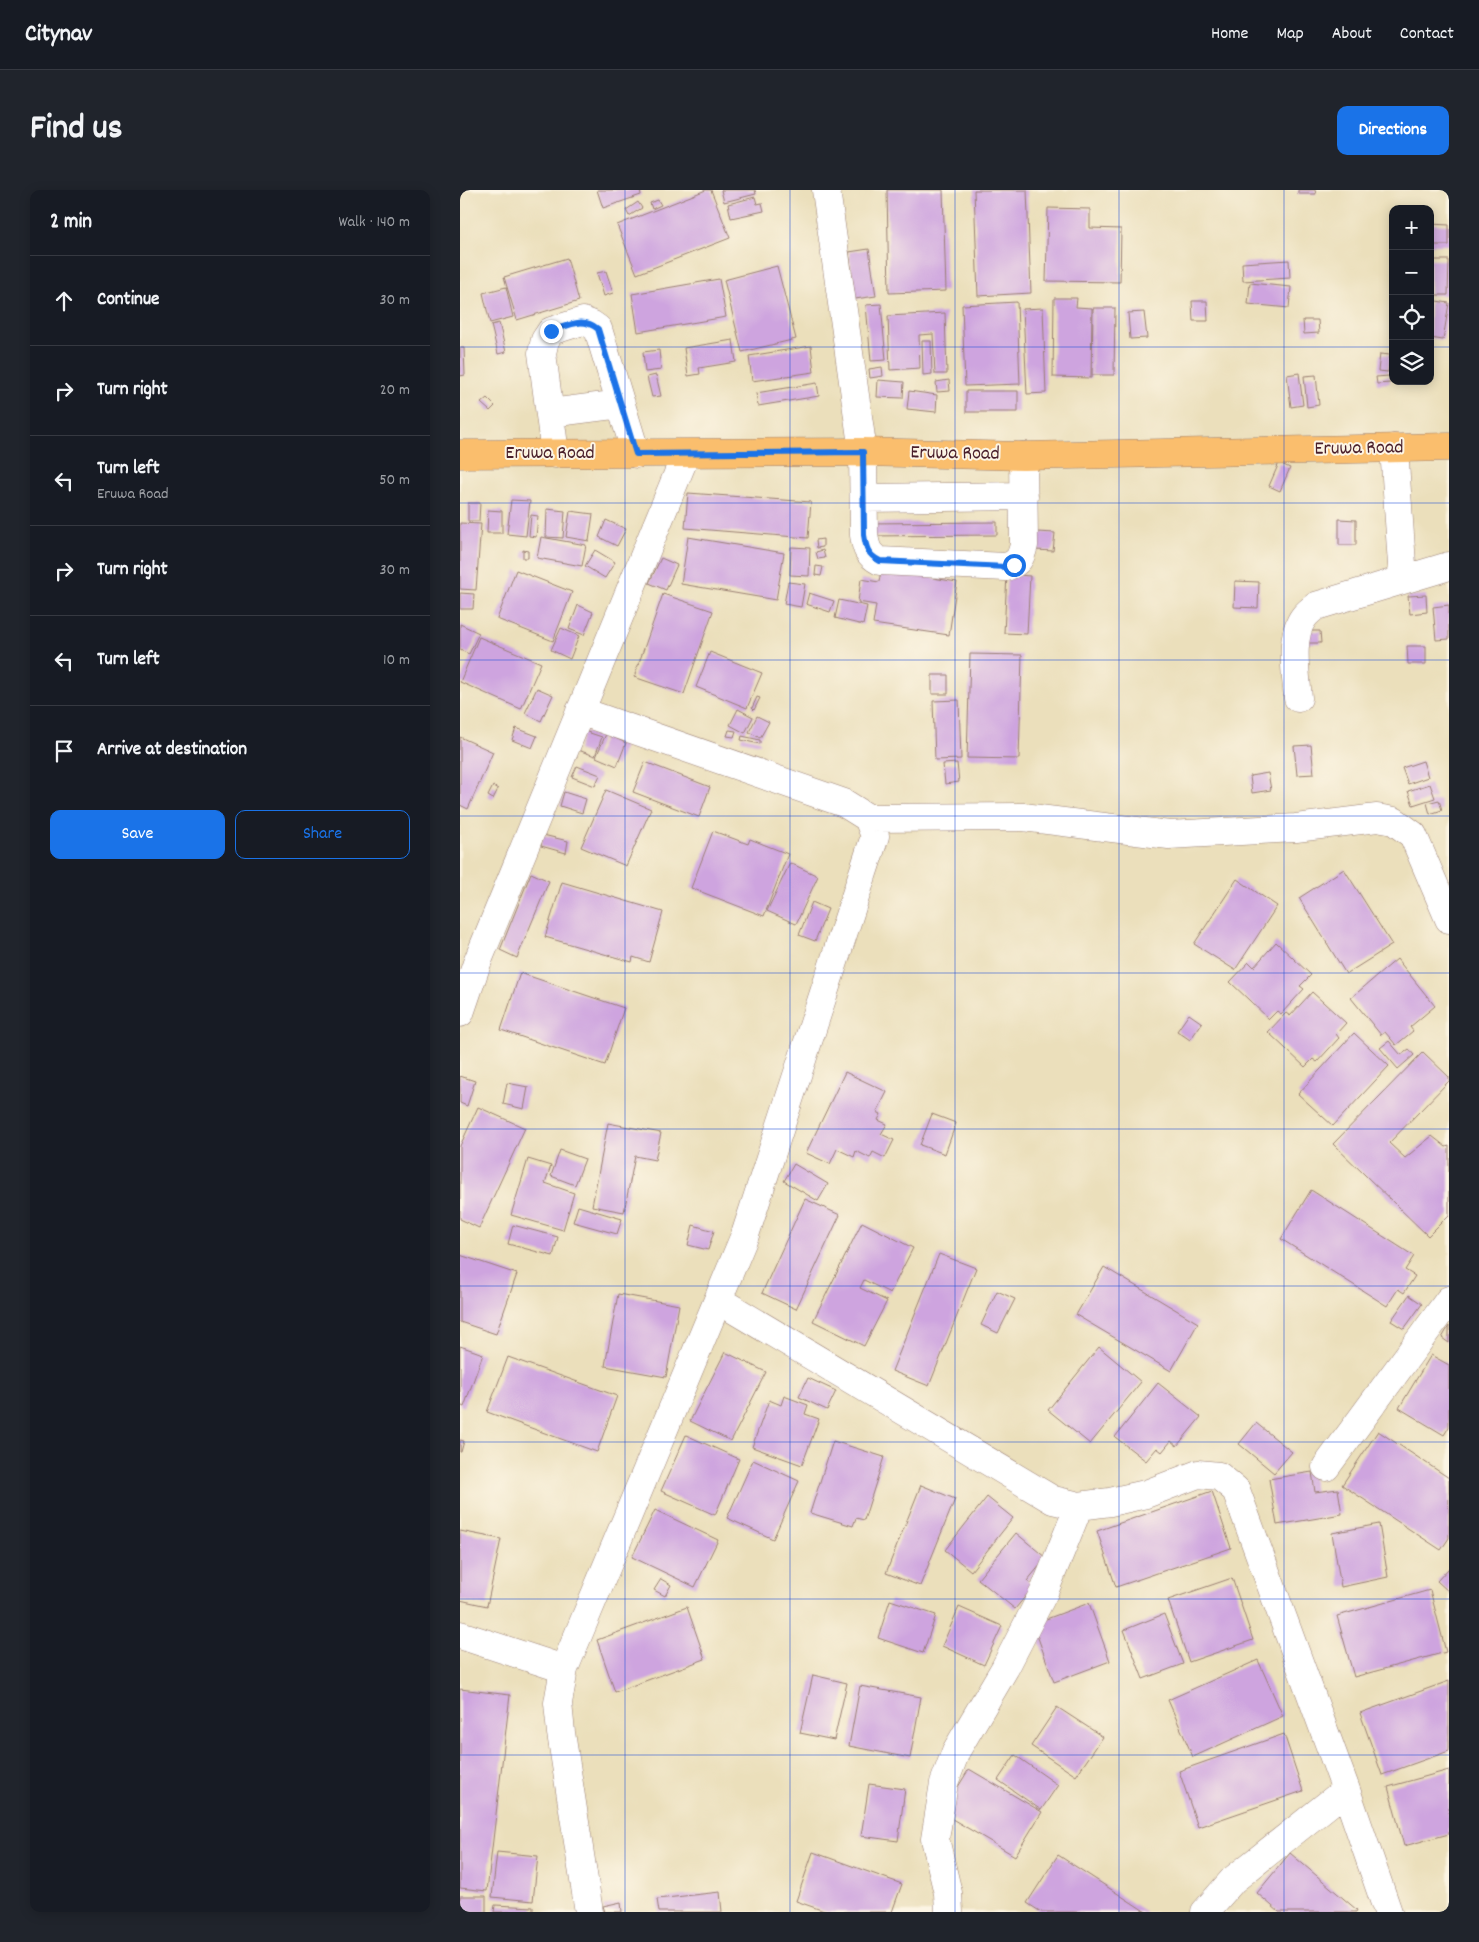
<!DOCTYPE html>
<meta charset="utf-8">
<style>
body{margin:0;font-family:Dekko,sans-serif;background:#20242c;color:#f1f3f6}
.controls{position:absolute;right:15px;top:15px;display:grid;overflow:hidden;border-radius:10px;box-shadow:0 2px 12px #0003}
.controls button{width:45px;height:45px;display:grid;place-items:center;padding:0;border:0;border-bottom:1px solid #363941;background:#171b24;color:#f1f3f6;font:25px sans-serif}
.stop{position:absolute;width:15px;height:15px;margin:-11px;border:4px solid #1a73e8;border-radius:50%;background:#fff}
.stop.end{background:#1a73e8;border-color:#fff;box-shadow:0 1px 5px #0008}
.list{margin:0;padding:0;list-style:none}
h2{display:flex;justify-content:space-between;align-items:center;height:65px;margin:0;padding:0 20px;font-size:21px}
h2 small{font-size:16px;font-weight:400;color:#9ea1a6}
.list li{display:grid;grid-template-columns:32px 1fr auto;gap:15px;align-items:center;box-sizing:border-box;height:90px;padding:0 20px;border-top:1px solid #363941}
.list b{display:block;font-size:19px;white-space:nowrap}
.list p{margin:0;font-size:16px;white-space:nowrap;color:#9ea1a6}
.list em{font-size:16px;font-style:normal;color:#9ea1a6}
.actions{display:flex;gap:10px;padding:15px 20px}
.actions a{flex:1;padding:11px 0;border:1px solid #1a73e8;border-radius:10px;text-align:center;font-size:18px;color:#1a73e8}
.actions .main{background:#1a73e8;color:#fff}
.icon{flex:none;width:28px;height:28px;fill:none;stroke:currentColor;stroke-width:2;stroke-linecap:round;stroke-linejoin:round}
.map{position:relative;flex:none;width:989px;height:1722px;overflow:hidden;border-radius:10px}
header{display:flex;align-items:center;gap:30px;box-sizing:border-box;height:70px;padding:0 25px;background:#171b24;border-bottom:1px solid #363941}
header strong{font-size:24px}
nav{display:flex;gap:28px;margin-inline-start:auto;font-size:18px}
.intro{display:flex;align-items:center;justify-content:space-between;box-sizing:border-box;height:120px;padding:0 30px}
h1{margin:0;font-size:35px}
.button{padding:12px 22px;border-radius:10px;background:#1a73e8;color:#fff;font-size:18px;font-weight:700}
main{display:flex;gap:30px;padding:0 30px}
aside{flex:1;background:#171b24;border-radius:10px;box-shadow:0 2px 12px #0003}
.map>svg:first-child{display:block}
</style>
<header>
<strong>Citynav</strong>
<nav><a>Home</a><a>Map</a><a>About</a><a>Contact</a></nav>
</header>
<div class="intro"><h1>Find us</h1><a class="button">Directions</a></div>
<main>
<aside>
<h2>2 min<small>Walk · 140 m</small></h2>
<ul class="list">
<li><svg class="icon" aria-label="ahead" viewBox="0 0 24 24"><path d="M12 20V5M6 11l6-6 6 6"/></svg><div><b>Continue</b></div><em>30 m</em></li>
<li><svg class="icon" aria-label="right" viewBox="0 0 24 24"><path d="M7 20v-9h11M14 6l5 5-5 5"/></svg><div><b>Turn right</b></div><em>20 m</em></li>
<li><svg class="icon" aria-label="left" viewBox="0 0 24 24"><path d="M17 20v-9H6M10 6l-5 5 5 5"/></svg><div><b>Turn left</b><p>Eruwa Road</p></div><em>50 m</em></li>
<li><svg class="icon" aria-label="right" viewBox="0 0 24 24"><path d="M7 20v-9h11M14 6l5 5-5 5"/></svg><div><b>Turn right</b></div><em>30 m</em></li>
<li><svg class="icon" aria-label="left" viewBox="0 0 24 24"><path d="M17 20v-9H6M10 6l-5 5 5 5"/></svg><div><b>Turn left</b></div><em>10 m</em></li>
<li><svg class="icon" aria-label="arrive" viewBox="0 0 24 24"><path d="M6 21V4h12l-3 4 3 4H6"/></svg><div><b>Arrive at destination</b></div></li>
</ul>
<div class="actions"><a class="main">Save</a><a>Share</a></div>
</aside>
<div class="map">
<svg width="989" height="1722" viewBox="0 0 989 1722">
<rect width="100%" height="100%" fill="#fcf5e5"/>
<filter id="ink" filterUnits="userSpaceOnUse"><feTurbulence type="fractalNoise" baseFrequency=".02" numOctaves="2"/><feDisplacementMap in="SourceGraphic" scale="10" xChannelSelector="R" yChannelSelector="G"/><feConvolveMatrix kernelMatrix="1 2 1 2 8 2 1 2 1" color-interpolation-filters="sRGB"/></filter>
<filter id="wash" filterUnits="userSpaceOnUse"><feTurbulence type="fractalNoise" baseFrequency=".0096" numOctaves="4" result="noise"/><feDisplacementMap in="SourceGraphic" scale="20" xChannelSelector="R" yChannelSelector="G"/><feGaussianBlur stdDeviation="1.12" result="paint"/><feColorMatrix in="noise" values="0 0 0 0 0 0 0 0 0 0 0 0 0 0 0 0 0 1.4 0 .05"/><feComposite in="paint" operator="in"/></filter>
<g filter="url(#wash)">
<rect width="100%" height="100%" fill="#ebdfbb"/>
<g id="blocks">
<path fill="#cea4df" d="M137,0H180L181,5L143,18Z
M246,0H251L270,48L177,84L157,35Z
M261,0H295L296,4L264,12Z
M427,0H483L486,101L429,103Z
M514,0H567L571,103L518,106Z
M838,0H855L856,4H838Z
M295,7L297,14L302,13L304,21L271,28L268,14Z
M198,10L201,15L192,19L190,13Z
M178,12L182,18L169,26L166,20Z
M588,18L630,19V38L661,39L660,92L586,91Z
M970,34L989,35V55H970Z
M409,59L416,106L395,109L389,62Z
M107,68L119,111L57,130L44,87Z
M829,70L830,88L783,91L782,73Z
M970,70H989L988,105H970Z
M317,76L336,149L282,162L264,90Z
M146,81L153,103L144,106L137,83Z
M259,89L266,127L178,142L172,104Z
M790,93L831,97L829,118L788,114Z
M46,97L53,127L30,133L23,103Z
M594,108H617L616,117L632,118L631,188L593,187Z
M970,110L989,113L983,150L970,148Z
M732,111H747L748,131H733Z
M557,112L560,194L505,196L502,115Z
M421,114L426,170L411,171L406,115Z
M583,118L586,203L567,204L563,119Z
M633,118H655L654,185H632Z
M684,122L687,148L670,149L668,123Z
M485,123L487,184H475L473,144L459,145L460,178L430,180L428,126Z
M843,130H858L859,143L844,144Z
M39,133L46,162L38,164L31,135Z
M273,150L276,172L239,178L240,184L228,186L224,158Z
M462,151H471L472,184L463,185Z
M351,156L354,182L292,191L289,166Z
M0,158H4L5,185L0,186Z
M199,160L201,180L185,182L183,162Z
M920,164L930,165L928,182L918,181Z
M422,177L423,186L410,188L409,179Z
M839,183L843,215L831,217L827,185Z
M196,185L201,206L192,207L187,187Z
M856,185L859,215L847,217L844,186Z
M929,186L930,193L917,194L916,187Z
M418,190L444,192L443,208L417,207Z
M489,190L490,201L477,202L476,192Z
M357,193L359,206L298,216L296,203Z
M449,201L477,205L476,222L447,219Z
M506,201H558V222H506Z
M27,208L35,216L30,221L21,213Z
M819,273L830,278L820,301L809,296Z
M228,303L351,312L348,348L225,338Z
M51,310L70,311L66,346L47,344Z
M8,313H20L19,331H8Z
M87,319L105,321L103,348L86,347Z
M28,320L42,321V343H27Z
M110,321L133,324L129,351L106,347Z
M71,325L78,326L76,347L69,346Z
M879,329L896,330V355H879Z
M146,330L166,339L157,356L139,347Z
M537,332V345L405,346V333Z
M0,333L21,334L16,400L0,399Z
M577,342L595,343L593,361L576,360Z
M81,347L126,355L122,376L77,368Z
M228,347L324,363L316,410L221,394Z
M363,349V357L357,358L356,350Z
M331,357L350,358L349,386L330,385Z
M63,360L68,361V368H63Z
M135,360L155,372L145,388L125,376Z
M363,360L365,368L358,369L356,362Z
M201,368L217,375L206,400L189,393Z
M356,376L363,377L361,386L355,385Z
M56,380L112,402L93,451L37,429Z
M421,381L474,382L473,388L497,392L489,445L413,434L416,415L398,412L401,389L419,392Z
M547,384L570,386L567,444L544,443Z
M775,391L799,392L798,418L774,417Z
M328,392L345,394L341,417L324,414Z
M0,403L14,404L13,419H0Z
M349,403L374,411L370,422L346,414Z
M203,404L253,421L224,504L174,487Z
M966,405L967,422L950,424L948,406Z
M379,410L407,416L403,435L375,428Z
M118,415L133,422L124,445L109,439Z
M989,415V449L976,450L973,417Z
M0,434L19,443L9,464L0,460Z
M101,438L119,446L110,469L91,460Z
M842,441H860L861,453H843Z
M19,447L81,473L61,519L0,492Z
M947,456H966V474H948Z
M250,462L302,483L287,518L236,497Z
M510,464L562,465L559,569L507,568Z
M472,485H488V504H472Z
M77,498L93,505L81,531L65,523Z
M297,507L300,508L294,520L292,518Z
M499,510L501,569L475,570L473,511Z
M278,519L293,527L285,543L270,535Z
M297,526L309,532L300,548L289,542Z
M56,538L77,546L72,558L52,550Z
M269,540L276,541L274,547L267,546Z
M124,541L142,547L135,566L118,560Z
M146,544L166,553L157,576L136,567Z
M282,546L300,550V554L281,550Z
M0,547L33,562L8,619L0,615Z
M851,555L854,584L837,585L834,556Z
M963,571L968,587L948,594L942,578Z
M185,572L250,597L239,627L173,602Z
M497,573L499,592L485,594L483,574Z
M117,576L140,585L135,596L112,587Z
M808,583L811,600L792,603L790,586Z
M970,594L975,608L953,615L948,601Z
M33,596L38,599L33,609L28,606Z
M146,600L191,619L166,676L121,657Z
M104,602L126,609L122,623L100,616Z
M979,610L982,620L970,624L967,613Z
M253,641L288,654L290,649L328,664L304,726L231,698Z
M83,645L108,651L106,663L81,656Z
M330,673L358,686L336,734L307,721Z
M884,679L932,755L886,784L839,708Z
M71,683L89,691L57,768L40,760Z
M777,689L817,716L775,780L734,754Z
M102,692L203,722L189,772L173,767L172,772L85,747Z
M352,712L368,719L355,751L339,745Z
M816,752L851,785L840,796L844,799L821,824L817,821L809,829L770,792L789,772L794,777Z
M937,769L975,816L950,837L953,841L936,855L925,842L921,845L891,808Z
M60,783L164,818L145,875L41,840Z
M852,802L886,833L876,844L879,848L857,872L853,869L845,877L808,842L826,823L830,826Z
M729,824L742,833L730,850L717,841Z
M894,843L929,876L873,936L838,904Z
M929,851L941,865L949,859L954,865L938,879L920,858Z
M963,862L989,887V891L929,953L945,968L972,946L986,957L989,956V1025L968,1046L873,954Z
M385,882L427,902L417,922L421,924L418,930L427,934L421,944L434,950L425,968L413,962L410,968L396,961L394,967L377,959L370,974L346,963Z
M0,886L15,891L7,916L0,913Z
M47,893L68,897L64,919L43,914Z
M18,917L65,938L19,1038L0,1029V956Z
M472,924L496,933L485,964L460,955Z
M148,933L201,943L195,970L175,966L164,1022L132,1016Z
M100,960L125,969L115,995L91,986Z
M68,969L91,976L85,993L114,1003L103,1040L51,1025Z
M334,974L368,994L358,1011L324,991Z
M851,1000L954,1066L945,1080L955,1086L944,1103L938,1099L927,1116L821,1049Z
M345,1009L380,1025L336,1119L302,1103Z
M118,1016L162,1029L157,1044L113,1032Z
M402,1032L453,1058L430,1103L404,1090L400,1098L427,1111L404,1156L353,1131Z
M53,1035L98,1047L93,1066L48,1054Z
M233,1035L254,1041L248,1060L228,1055Z
M479,1064L516,1078L469,1196L432,1181Z
M0,1065L57,1084L36,1144L0,1132Z
M644,1077L738,1133L711,1181L616,1125Z
M537,1101L555,1109L538,1143L521,1135Z
M158,1104L219,1115L206,1187L145,1176Z
M949,1105L962,1114L944,1139L931,1131Z
M989,1136V1153L982,1148Z
M0,1156L23,1164L4,1217L0,1215Z
M639,1157L681,1192L630,1254L588,1220Z
M265,1162L306,1182L271,1251L230,1231Z
M971,1165L989,1175V1237L984,1245L939,1218Z
M48,1167L157,1206L137,1262L27,1222Z
M348,1188L376,1201L367,1220L339,1207Z
M698,1193L741,1227L717,1256L711,1251L702,1262L697,1258L686,1271L655,1247Z
M324,1206L348,1215L345,1224L359,1229L342,1275L292,1257L309,1210L321,1215Z
M796,1233L832,1262L814,1283L779,1254Z
M918,1241L989,1288V1348L981,1360L882,1295Z
M226,1245L279,1269L255,1325L201,1301Z
M0,1250L4,1251L1,1262H0Z
M373,1251L424,1267L404,1330L396,1328L393,1336L350,1323Z
M293,1270L339,1291L313,1349L267,1328Z
M852,1282L855,1302L878,1299L882,1324L817,1335L809,1289Z
M461,1295L495,1309L460,1396L426,1383Z
M752,1301L771,1358L656,1397L637,1341Z
M527,1307L553,1328L511,1381L485,1360Z
M195,1320L258,1350L235,1397L172,1367Z
M919,1334L928,1387L881,1397L872,1343Z
M0,1341L41,1349L27,1416L0,1410Z
M556,1343L586,1368L567,1391L574,1396L555,1419L518,1389Z
M989,1378V1402L977,1391Z
M772,1388L793,1450L729,1472L708,1410Z
M201,1389L211,1395L205,1406L194,1400Z
M970,1400L986,1462L894,1487L877,1426Z
M430,1410L476,1425L463,1463L418,1448Z
M629,1413L650,1471L594,1492L573,1434Z
M227,1417L245,1469L155,1502L137,1450Z
M499,1417L542,1436L524,1475L482,1456Z
M704,1424L723,1474L683,1489L664,1440Z
M798,1470L823,1526L733,1567L708,1510Z
M353,1485L387,1493L374,1550L340,1543Z
M989,1491V1561L922,1585L900,1523Z
M400,1496L461,1507L450,1568L389,1556Z
M0,1499L50,1505L27,1701L0,1698Z
M597,1517L643,1547L616,1586L571,1556Z
M824,1544L843,1601L738,1637L719,1581Z
M555,1565L598,1595L581,1620L538,1590Z
M509,1579L582,1622L555,1666L482,1623Z
M989,1580V1644L944,1656L928,1597Z
M409,1594L445,1599L438,1651L401,1646Z
M37,1662L78,1666L73,1711L32,1707Z
M353,1662L442,1694L432,1722H367L336,1711Z
M830,1663L897,1720L896,1722H819L797,1703Z
M598,1665L686,1722H581L567,1713Z
M260,1702L262,1722H199L197,1709Z
M0,1706H26V1722H0Z
M161,1712L162,1722H145L143,1716Z
M35,1715L73,1717V1722H34Z"/>
</g>
</g>
<g filter="url(#ink)">
<use href="#blocks" fill-opacity="0" stroke="#9a7f73" stroke-width="1"/>
<g fill="none" stroke-linecap="round" stroke-linejoin="round">
<defs>
<path id="minor" d="M366,0L403,262L404,345C406,358 408,365 420,371L546,377C559,373 561,367 564,355L563,266
M90,223L161,214
M934,258L943,389
M95,264L82,163L85,150L91,141L123,131L131,134L138,139L176,264
M404,308L564,306
M838,508C836,485 829,446 844,427C847,423 852,419 856,416L989,376
M120,521L384,613L408,628L415,646L285,1045L104,1479L98,1513L101,1543L129,1722
M408,628L563,627L709,645L836,638L917,628L934,631L953,645L989,729
M0,823L17,773L226,264
M258,1110L593,1310L619,1316L650,1312L686,1304L738,1284L759,1286L776,1300L886,1600L928,1722
M866,1277L989,1110
M0,1445L104,1479
M489,1722L488,1703L475,1649L484,1593L496,1561L545,1478L584,1402L619,1316
M745,1722L773,1690L886,1600"/>
<path id="major" d="M0,264L403,262L563,266L989,257"/>
</defs>
<use href="#minor" stroke="#9a7f73" stroke-width="29"/>
<use href="#major" stroke="#9a7f73" stroke-width="29"/>
<use href="#minor" stroke="#fff" stroke-width="28"/>
<use href="#major" stroke="#fabe6d" stroke-width="28"/>
</g>
</g>
<g fill="none" stroke-linecap="round" stroke-linejoin="round" filter="url(#ink)">
<path stroke="#1a73e8" stroke-width="6" d="M91,141C108,136 122,126 138,139L176,264L403,262L404,345C406,358 408,365 420,371L546,377L554,375"/>
</g>
<path fill="none" stroke="#1d4ed8" stroke-width="1" stroke-opacity="0.55" d="M165,0V1722M330,0V1722M495,0V1722M659,0V1722M824,0V1722M0,157H933M970,157H989M0,313H989M0,470H989M0,626H989M0,783H989M0,939H989M0,1096H989M0,1252H989M0,1409H989M0,1565H989"/>
<g text-anchor="middle" dominant-baseline="central" stroke-width="4" stroke-linejoin="round" paint-order="stroke">
<g font-size="20" fill="#4a1f2b" stroke="#fcf5e5">
<text transform="translate(899 259) rotate(-1)">Eruwa Road</text>
<text x="90" y="264">Eruwa Road</text>
<text transform="translate(495 264) rotate(1)">Eruwa Road</text>
</g>
</g>
</svg>
<div class="controls">
<button>+</button>
<button>−</button>
<button><svg class="icon" aria-label="locate" viewBox="0 0 24 24"><circle cx="12" cy="12" r="6"/><path d="M12 2v4M12 18v4M2 12h4M18 12h4"/></svg></button>
<button><svg class="icon" aria-label="layers" viewBox="0 0 24 24"><path d="M12 4l9 5-9 5-9-5zM3 14l9 5 9-5"/></svg></button>
</div>
<div class="stop" style="left:554px;top:375px"></div>
<div class="stop end" style="left:91px;top:141px"></div>
</div>
</main>
